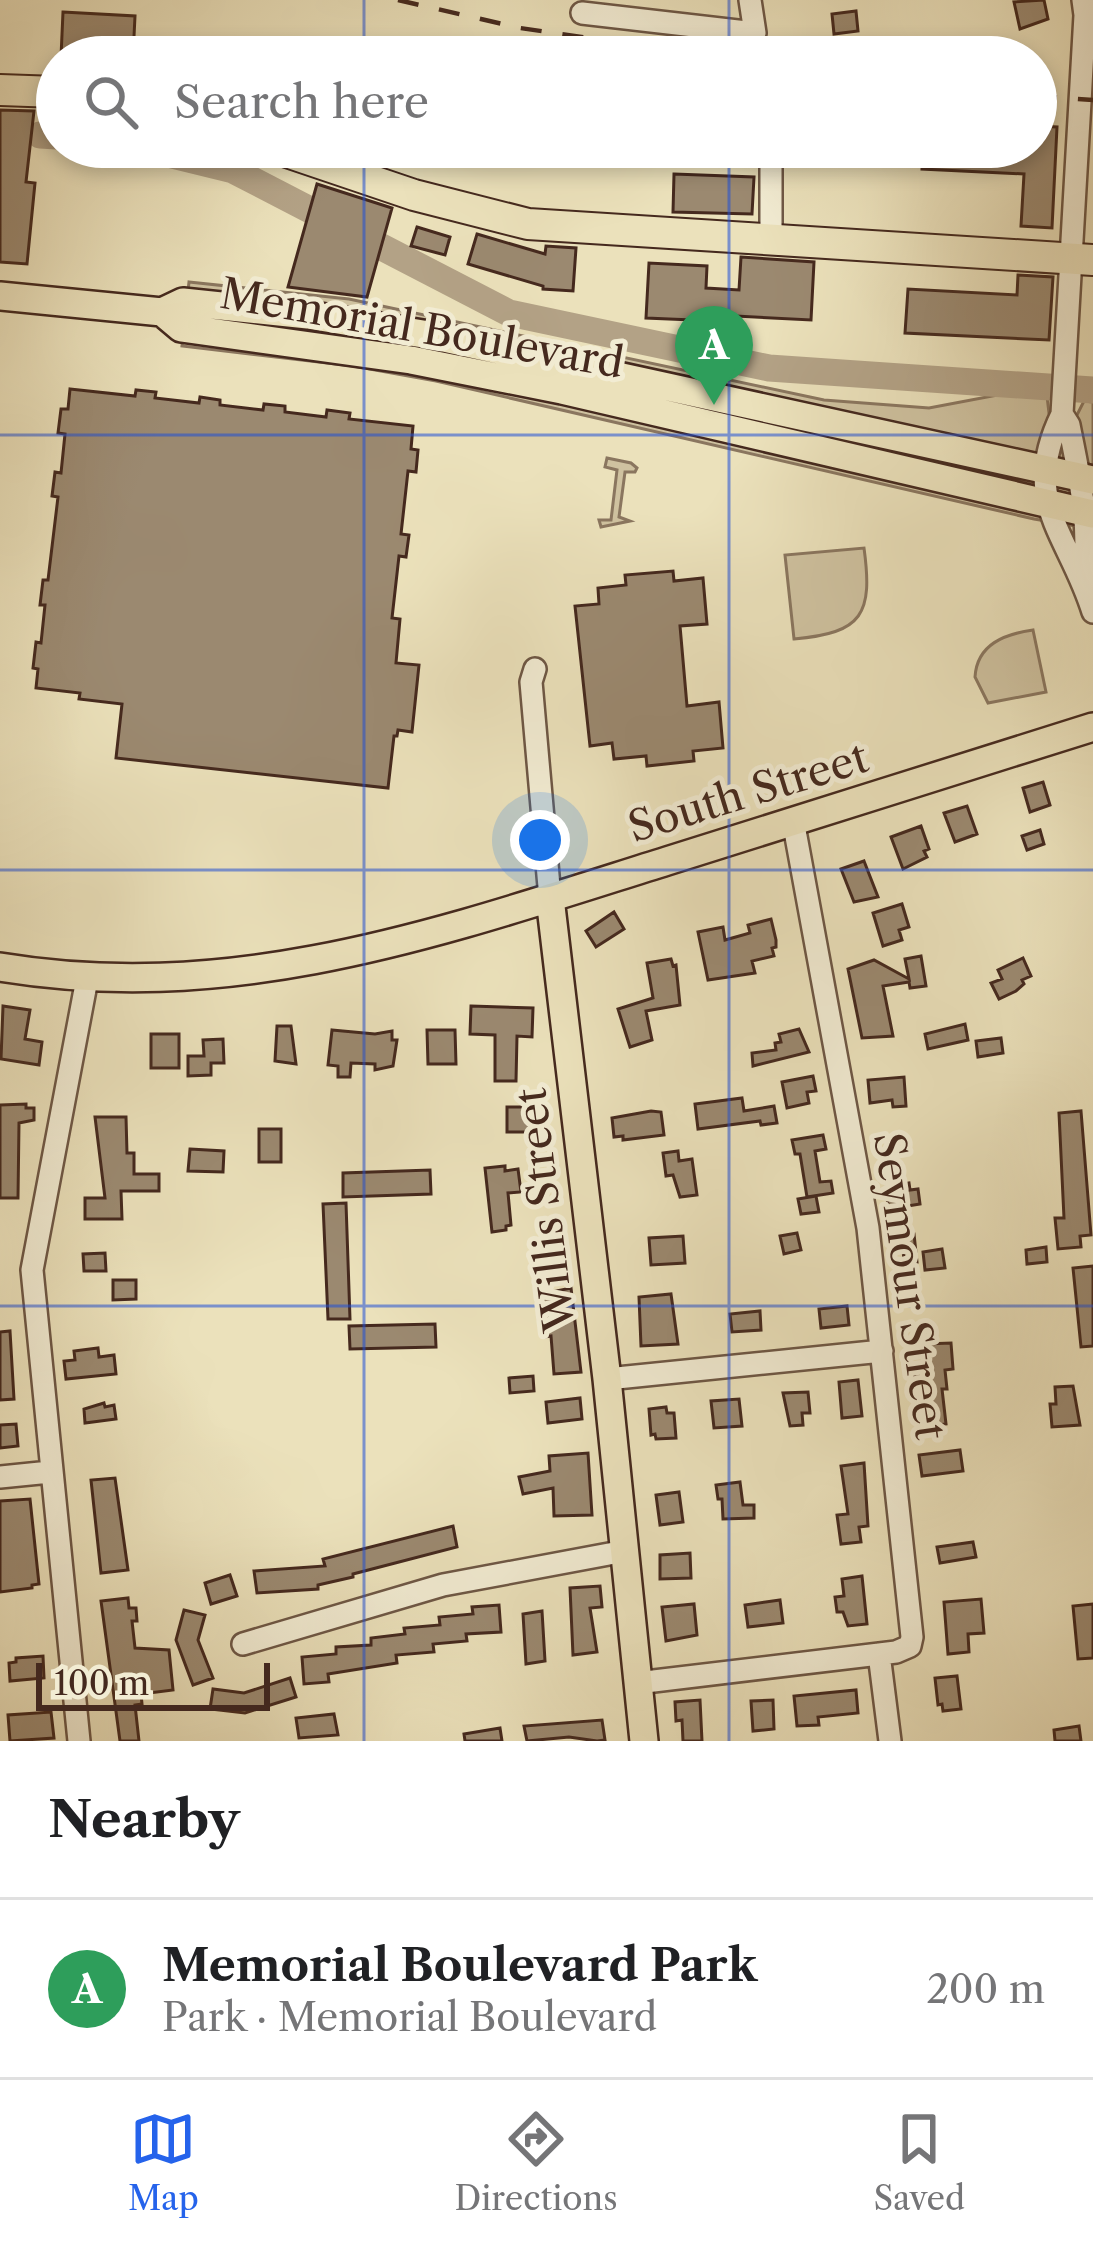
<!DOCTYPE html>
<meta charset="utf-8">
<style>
body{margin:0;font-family:"Libre Caslon Text",serif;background:#f6f6f6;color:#202124}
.scale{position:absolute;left:36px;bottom:30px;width:234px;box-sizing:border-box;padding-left:12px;border:6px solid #45291e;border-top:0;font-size:33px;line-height:42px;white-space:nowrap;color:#45291e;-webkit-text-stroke:9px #f2ecd3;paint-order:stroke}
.you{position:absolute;left:540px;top:840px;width:42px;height:42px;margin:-30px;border:9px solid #fff;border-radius:50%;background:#1a73e8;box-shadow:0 0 0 18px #1a73e833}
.badge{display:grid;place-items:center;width:78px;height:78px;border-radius:50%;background:#2563eb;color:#fff;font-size:39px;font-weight:700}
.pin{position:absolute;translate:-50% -99px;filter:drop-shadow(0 3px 6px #0008)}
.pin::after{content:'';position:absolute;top:63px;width:42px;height:36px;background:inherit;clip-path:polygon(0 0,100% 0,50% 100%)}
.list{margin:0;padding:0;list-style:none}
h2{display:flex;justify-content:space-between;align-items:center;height:156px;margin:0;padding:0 48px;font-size:51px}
h2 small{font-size:39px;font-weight:400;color:#757577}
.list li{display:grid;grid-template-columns:78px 1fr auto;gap:36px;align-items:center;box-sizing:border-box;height:180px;padding:0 48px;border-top:3px solid #e0e0e0}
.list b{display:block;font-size:45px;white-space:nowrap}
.list p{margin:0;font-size:39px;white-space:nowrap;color:#757577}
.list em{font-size:39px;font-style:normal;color:#757577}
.icon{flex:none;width:66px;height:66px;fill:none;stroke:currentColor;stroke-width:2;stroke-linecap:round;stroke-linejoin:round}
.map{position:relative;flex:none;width:1093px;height:1741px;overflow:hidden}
.search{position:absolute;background:#fff;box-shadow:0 6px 18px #0003;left:36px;right:36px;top:36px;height:132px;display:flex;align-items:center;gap:30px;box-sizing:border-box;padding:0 42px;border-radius:66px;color:#757577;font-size:45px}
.sheet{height:336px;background:#fff}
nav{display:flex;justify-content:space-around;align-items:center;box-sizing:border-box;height:168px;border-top:3px solid #e0e0e0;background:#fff;font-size:33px;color:#757577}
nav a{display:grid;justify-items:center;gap:6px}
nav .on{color:#2563eb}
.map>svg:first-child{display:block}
</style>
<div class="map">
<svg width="1093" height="1741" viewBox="0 0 1093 1741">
<rect width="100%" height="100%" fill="#ebe1bb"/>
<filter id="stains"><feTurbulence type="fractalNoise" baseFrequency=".00167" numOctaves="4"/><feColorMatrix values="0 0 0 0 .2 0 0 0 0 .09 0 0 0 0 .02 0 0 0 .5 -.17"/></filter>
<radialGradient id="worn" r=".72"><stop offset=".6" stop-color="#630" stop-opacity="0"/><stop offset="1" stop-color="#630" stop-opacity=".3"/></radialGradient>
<path fill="#cfc2a0" stroke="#8a765f" stroke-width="3" d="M189,282L349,299L824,400L929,408L1008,393L1047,396L1049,413L1077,415L1084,401L1093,402V529L1034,519L436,381L353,366L182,346Z
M607,458L631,463L637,468L635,472H625L619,517L630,521L601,527L599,520H611L617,470L605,467Z
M864,548C873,614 863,633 794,639L785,555Z
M1033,630L1046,692L988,703L975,677C977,644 1005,634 1033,630Z"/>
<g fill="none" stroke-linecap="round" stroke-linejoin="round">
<path stroke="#b3a286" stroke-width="27" d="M40,135L57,136
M139,147L233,170L509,313L769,368L1093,390"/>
</g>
<path fill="#9b8970" stroke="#45291e" stroke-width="3" d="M1044,0L1048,19L1020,29L1014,2Z
M856,11L858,31L834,34L832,14Z
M63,12L135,16L133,57H61Z
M0,110L34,111L26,182L35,183L27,264L0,262Z
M1036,126L1057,127L1052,228L1021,226L1024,174L922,169L923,147H1036Z
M674,174L754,177L752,214L673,212Z
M317,184L392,208L367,297L288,287Z
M417,227L450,237L445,255L411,246Z
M477,234L545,254L546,246L576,248L573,291L543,289V286L468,264Z
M741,257L814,262L811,320L717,315L716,321L646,318L649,263L707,266L706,288L739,290Z
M1018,275L1053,277L1049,340L905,333L908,289L1017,295Z
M70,389L135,396L136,390L156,392L155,398L199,403L200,397L220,400V405L263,410L264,404L285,406V412L326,417L327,410L350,413L349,419L413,426L411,449L418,450L416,472L408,471L401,534L409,535L406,557L399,556L392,618L400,619L396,663L419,665L412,732L398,730L397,736H394L388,788L116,758L122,704L79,699L80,693L36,688L38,669L33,668L36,642L41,643L45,605H40L43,580H48L58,497L52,496L55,472L61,473L65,434L58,433L61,409H68Z
M673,571L674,581L703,578L707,624L680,626L687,706L719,702L723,748L693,751L694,761L647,766L646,756L614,759L612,743L590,746L575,606L599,604L598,588L626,585L625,575Z
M1043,782L1050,805L1030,812L1023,788Z
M967,806L977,834L955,842L944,813Z
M921,826L929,849L924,851L927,857L903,869L891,837Z
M1040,830L1044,844L1027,850L1022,836Z
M864,861L878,897L854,902L841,869Z
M902,904L909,927L899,930L902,940L883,946L873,913Z
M614,912L624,929L596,947L586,931Z
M771,919L776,940V947L772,948L774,956L752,961L755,973L708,980L698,932L723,927L725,940L750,933L748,925Z
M921,956L926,986L910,988L909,982L883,986L893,1036L862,1038L848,969L874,960L909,979L905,959Z
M1023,958L1031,976L1022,980L1024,984L1016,991L999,999L991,983L1002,979L998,970Z
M671,959L673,966L676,965L680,1005L646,1011L652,1040L630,1047L618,1009L653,998L647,963Z
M3,1006L30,1010L25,1039L42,1042L39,1065L1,1059Z
M471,1006L533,1008L532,1037L517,1036L516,1081H495V1035L470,1034Z
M965,1024L968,1040L928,1049L925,1034Z
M277,1026H291L296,1064L275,1061Z
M799,1029L809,1052L753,1066L752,1053L776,1050L775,1043L781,1042L779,1034Z
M332,1030L375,1034L392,1031V1040H397L393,1066L375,1070V1064L351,1063L350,1077H338V1066L328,1065Z
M427,1030H455L456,1064H428Z
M151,1034H179V1068H151Z
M1001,1038L1003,1053L978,1057L976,1041Z
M223,1039L224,1063H211V1075L188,1076V1056H204L203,1040Z
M813,1076L816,1091L807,1092L809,1103L787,1108L782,1082Z
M904,1077L906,1106L893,1107L892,1100L870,1103L868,1080Z
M742,1098L744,1111L774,1106L777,1123L761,1125L760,1121L698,1129L695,1104Z
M26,1104V1108H34V1120L19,1123L18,1198H0V1105Z
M507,1107H529V1132H507Z
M651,1111L661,1112L664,1135L623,1140V1136L614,1137L612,1118Z
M1081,1111L1091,1235L1080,1236L1081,1247L1058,1249L1055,1218H1064L1059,1113Z
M95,1117H126L127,1153H134V1174H159V1191H121L122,1219H85V1198H105Z
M259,1129H281V1162H259Z
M823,1135L826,1149L815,1151L820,1182L831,1181L833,1193L807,1197L800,1154H795L792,1140Z
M190,1149L224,1151L223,1172L188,1171Z
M678,1151L679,1161L692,1159L697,1195L680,1197L673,1175L666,1176L663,1153Z
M505,1166V1171L518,1169L521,1192L508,1193L511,1225L506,1226V1230L492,1232L485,1168Z
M430,1170L431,1194L343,1197V1173Z
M909,1183L910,1190L918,1189L920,1204L889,1209L886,1194L895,1192L894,1185Z
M816,1196L819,1212L801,1214L798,1199Z
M346,1203L350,1319H328L323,1204Z
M797,1233L801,1250L784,1254L780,1236Z
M914,1234L917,1262L904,1263L903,1248H897L896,1235Z
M683,1236L685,1263L651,1265L649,1238Z
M1046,1247L1047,1262L1027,1264L1026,1250Z
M942,1249L945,1268L925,1270L923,1252Z
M105,1253L106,1271H84L83,1254Z
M1093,1266V1346L1081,1347L1073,1268Z
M113,1280H136V1299L113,1300Z
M571,1288L581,1372L554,1374L551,1336L544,1337L537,1295Z
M671,1294L678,1344L641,1346L639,1297Z
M847,1306L849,1325L821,1328L819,1309Z
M760,1311L761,1330L732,1332L730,1314Z
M435,1324L436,1347L350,1349L349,1326Z
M10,1331L14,1399L0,1400V1332Z
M951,1343L953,1369L945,1370L947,1389H942L946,1424L920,1427L914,1370L928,1369L926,1344Z
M98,1348L99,1357L114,1355L116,1374L66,1379L64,1361L75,1360L74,1351Z
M533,1376L534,1391L510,1393L509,1378Z
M858,1380L862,1416L842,1418L839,1382Z
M1073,1386L1080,1425L1052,1427L1050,1404H1056L1055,1387Z
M808,1392L810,1413H802L803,1425L790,1426L783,1393Z
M580,1398L582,1419L548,1423L546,1402Z
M739,1399L742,1426L714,1428L711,1401Z
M104,1403L105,1407L114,1405L116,1419L85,1423L84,1409Z
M666,1407L667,1413H674L676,1438L656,1439L655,1434L651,1435L649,1409Z
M16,1424L18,1446L0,1448V1425Z
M960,1450L963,1471L922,1476L919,1455Z
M588,1453L592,1515L554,1516L553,1488L523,1494L519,1477L550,1471L549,1456Z
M864,1463L868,1526L859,1527L861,1542L841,1544L837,1515L848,1514L841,1466Z
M115,1478L128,1570L101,1573L91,1480Z
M740,1482L743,1505H754V1518L723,1519L722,1499H718L716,1485Z
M679,1492L683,1522L660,1525L656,1495Z
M30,1499L39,1584L32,1585V1588L0,1592V1501Z
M453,1526L457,1547L353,1574V1577L318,1585V1589L257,1593L254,1571L325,1566L323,1559Z
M973,1542L976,1557L940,1563L937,1547Z
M690,1553L691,1578L660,1579V1555Z
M230,1575L237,1596L211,1604L205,1583Z
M862,1576L867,1624L848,1626L843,1612H837L835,1597L844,1596L842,1579Z
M600,1586L602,1607L590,1608L597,1652L573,1655L570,1588Z
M128,1598L129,1608H136L137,1621H132L135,1648L169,1650L173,1690L141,1694L142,1704L135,1705L139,1741H120L101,1601Z
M981,1599L984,1633L968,1634L969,1652L948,1654L944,1602Z
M780,1600L783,1623L748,1627L745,1605Z
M694,1604L697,1635L666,1641L662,1607Z
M1093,1604V1658L1078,1659L1073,1606Z
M499,1605L501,1632L466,1634L467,1641L433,1644L434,1652L396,1655L397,1663L328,1674L329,1682L304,1684L302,1657L336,1654V1647L371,1645V1638L405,1634L404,1628L440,1625L439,1617L473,1614L472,1607Z
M184,1610L205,1615L198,1640L213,1678L193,1685L176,1640Z
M542,1611L545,1661L526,1664L523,1614Z
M43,1656L44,1678L10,1681L9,1663L16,1662V1658Z
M957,1676L961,1709L943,1711L942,1704L938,1705L935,1678Z
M290,1678L296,1697L245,1713L210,1709L213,1689L244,1693Z
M856,1690L858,1713L818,1717L819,1725L797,1726L794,1696Z
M700,1700L702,1741H683L682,1720L676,1721L675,1702Z
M773,1700L774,1729L753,1731L751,1701Z
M51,1712L54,1738L10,1741L8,1715Z
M334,1714L338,1735L299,1738L296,1718Z
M602,1720L605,1740L597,1741L569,1737L527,1741L524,1726Z
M1079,1726L1081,1741H1055L1054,1730Z
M500,1728L502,1741H465L464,1734Z"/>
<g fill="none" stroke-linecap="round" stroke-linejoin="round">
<defs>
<path id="minor" d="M1083,0L1085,15L1062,414C1019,502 1069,534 1093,612
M582,13L755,33L750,0
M771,147V241
M1062,414L1069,425C1079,476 1092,529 1083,581
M535,669L531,682L550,898
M607,1379L882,1351
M0,1477L50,1472
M243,1644L443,1585L625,1551
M879,1654L890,1741
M637,1683L896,1652L910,1646L912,1637L868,1228L793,820
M79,1741L32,1270L87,979"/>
<path id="major" d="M0,296L162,312L183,302L308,315L435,336L1093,480
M162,312L181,328L411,360L562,390L1093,514
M550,898L607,1379L644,1741
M0,967C237,1006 444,931 667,861C809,816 951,772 1093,727"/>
<path id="highway" d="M0,90L57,92
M272,147L414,195L528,224L1093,260"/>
</defs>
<use href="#minor" stroke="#6e5745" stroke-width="26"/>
<use href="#major" stroke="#45291e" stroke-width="32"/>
<use href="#highway" stroke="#45291e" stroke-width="34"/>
<use href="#minor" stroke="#f2ecd3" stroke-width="21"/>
<use href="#major" stroke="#ebe1bb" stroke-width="27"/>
<use href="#highway" stroke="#ebe1bb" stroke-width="30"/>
<path stroke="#45291e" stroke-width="4.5" stroke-dasharray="21 21" stroke-linecap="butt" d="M398,0L520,28L719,57
M1036,96L1093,100"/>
</g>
<path fill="none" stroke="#1d4ed8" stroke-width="3" stroke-opacity="0.55" d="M364,0V57M729,0V57M364,147V1741M729,147V1741M0,435H1093M0,870H1093M0,1306H1093"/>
<g text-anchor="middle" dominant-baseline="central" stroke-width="10" stroke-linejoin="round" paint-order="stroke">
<g font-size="42" fill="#45291e" stroke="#f2ecd3">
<text transform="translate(422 328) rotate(10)">Memorial Boulevard</text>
<text transform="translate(748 792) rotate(-17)">South Street</text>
<text transform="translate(545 1210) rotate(-97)">Willis Street</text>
<text transform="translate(910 1286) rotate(82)">Seymour Street</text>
</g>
</g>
<rect width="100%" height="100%" filter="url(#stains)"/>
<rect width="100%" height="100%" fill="url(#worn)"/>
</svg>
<div class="scale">100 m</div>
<div class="you"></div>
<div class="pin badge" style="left:714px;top:405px;background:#2e9e5b">A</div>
<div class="search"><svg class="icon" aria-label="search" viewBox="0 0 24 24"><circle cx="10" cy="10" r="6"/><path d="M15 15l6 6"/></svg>Search here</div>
</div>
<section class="sheet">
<h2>Nearby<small></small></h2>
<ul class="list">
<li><span class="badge" style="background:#2e9e5b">A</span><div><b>Memorial Boulevard Park</b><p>Park · Memorial Boulevard</p></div><em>200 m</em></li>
</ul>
</section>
<nav>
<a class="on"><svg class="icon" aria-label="map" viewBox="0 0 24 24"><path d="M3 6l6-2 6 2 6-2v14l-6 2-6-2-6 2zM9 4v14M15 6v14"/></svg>Map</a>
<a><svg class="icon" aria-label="directions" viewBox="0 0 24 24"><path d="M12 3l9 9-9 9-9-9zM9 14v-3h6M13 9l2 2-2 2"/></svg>Directions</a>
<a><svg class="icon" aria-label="saved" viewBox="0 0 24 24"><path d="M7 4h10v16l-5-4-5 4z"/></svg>Saved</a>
</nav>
